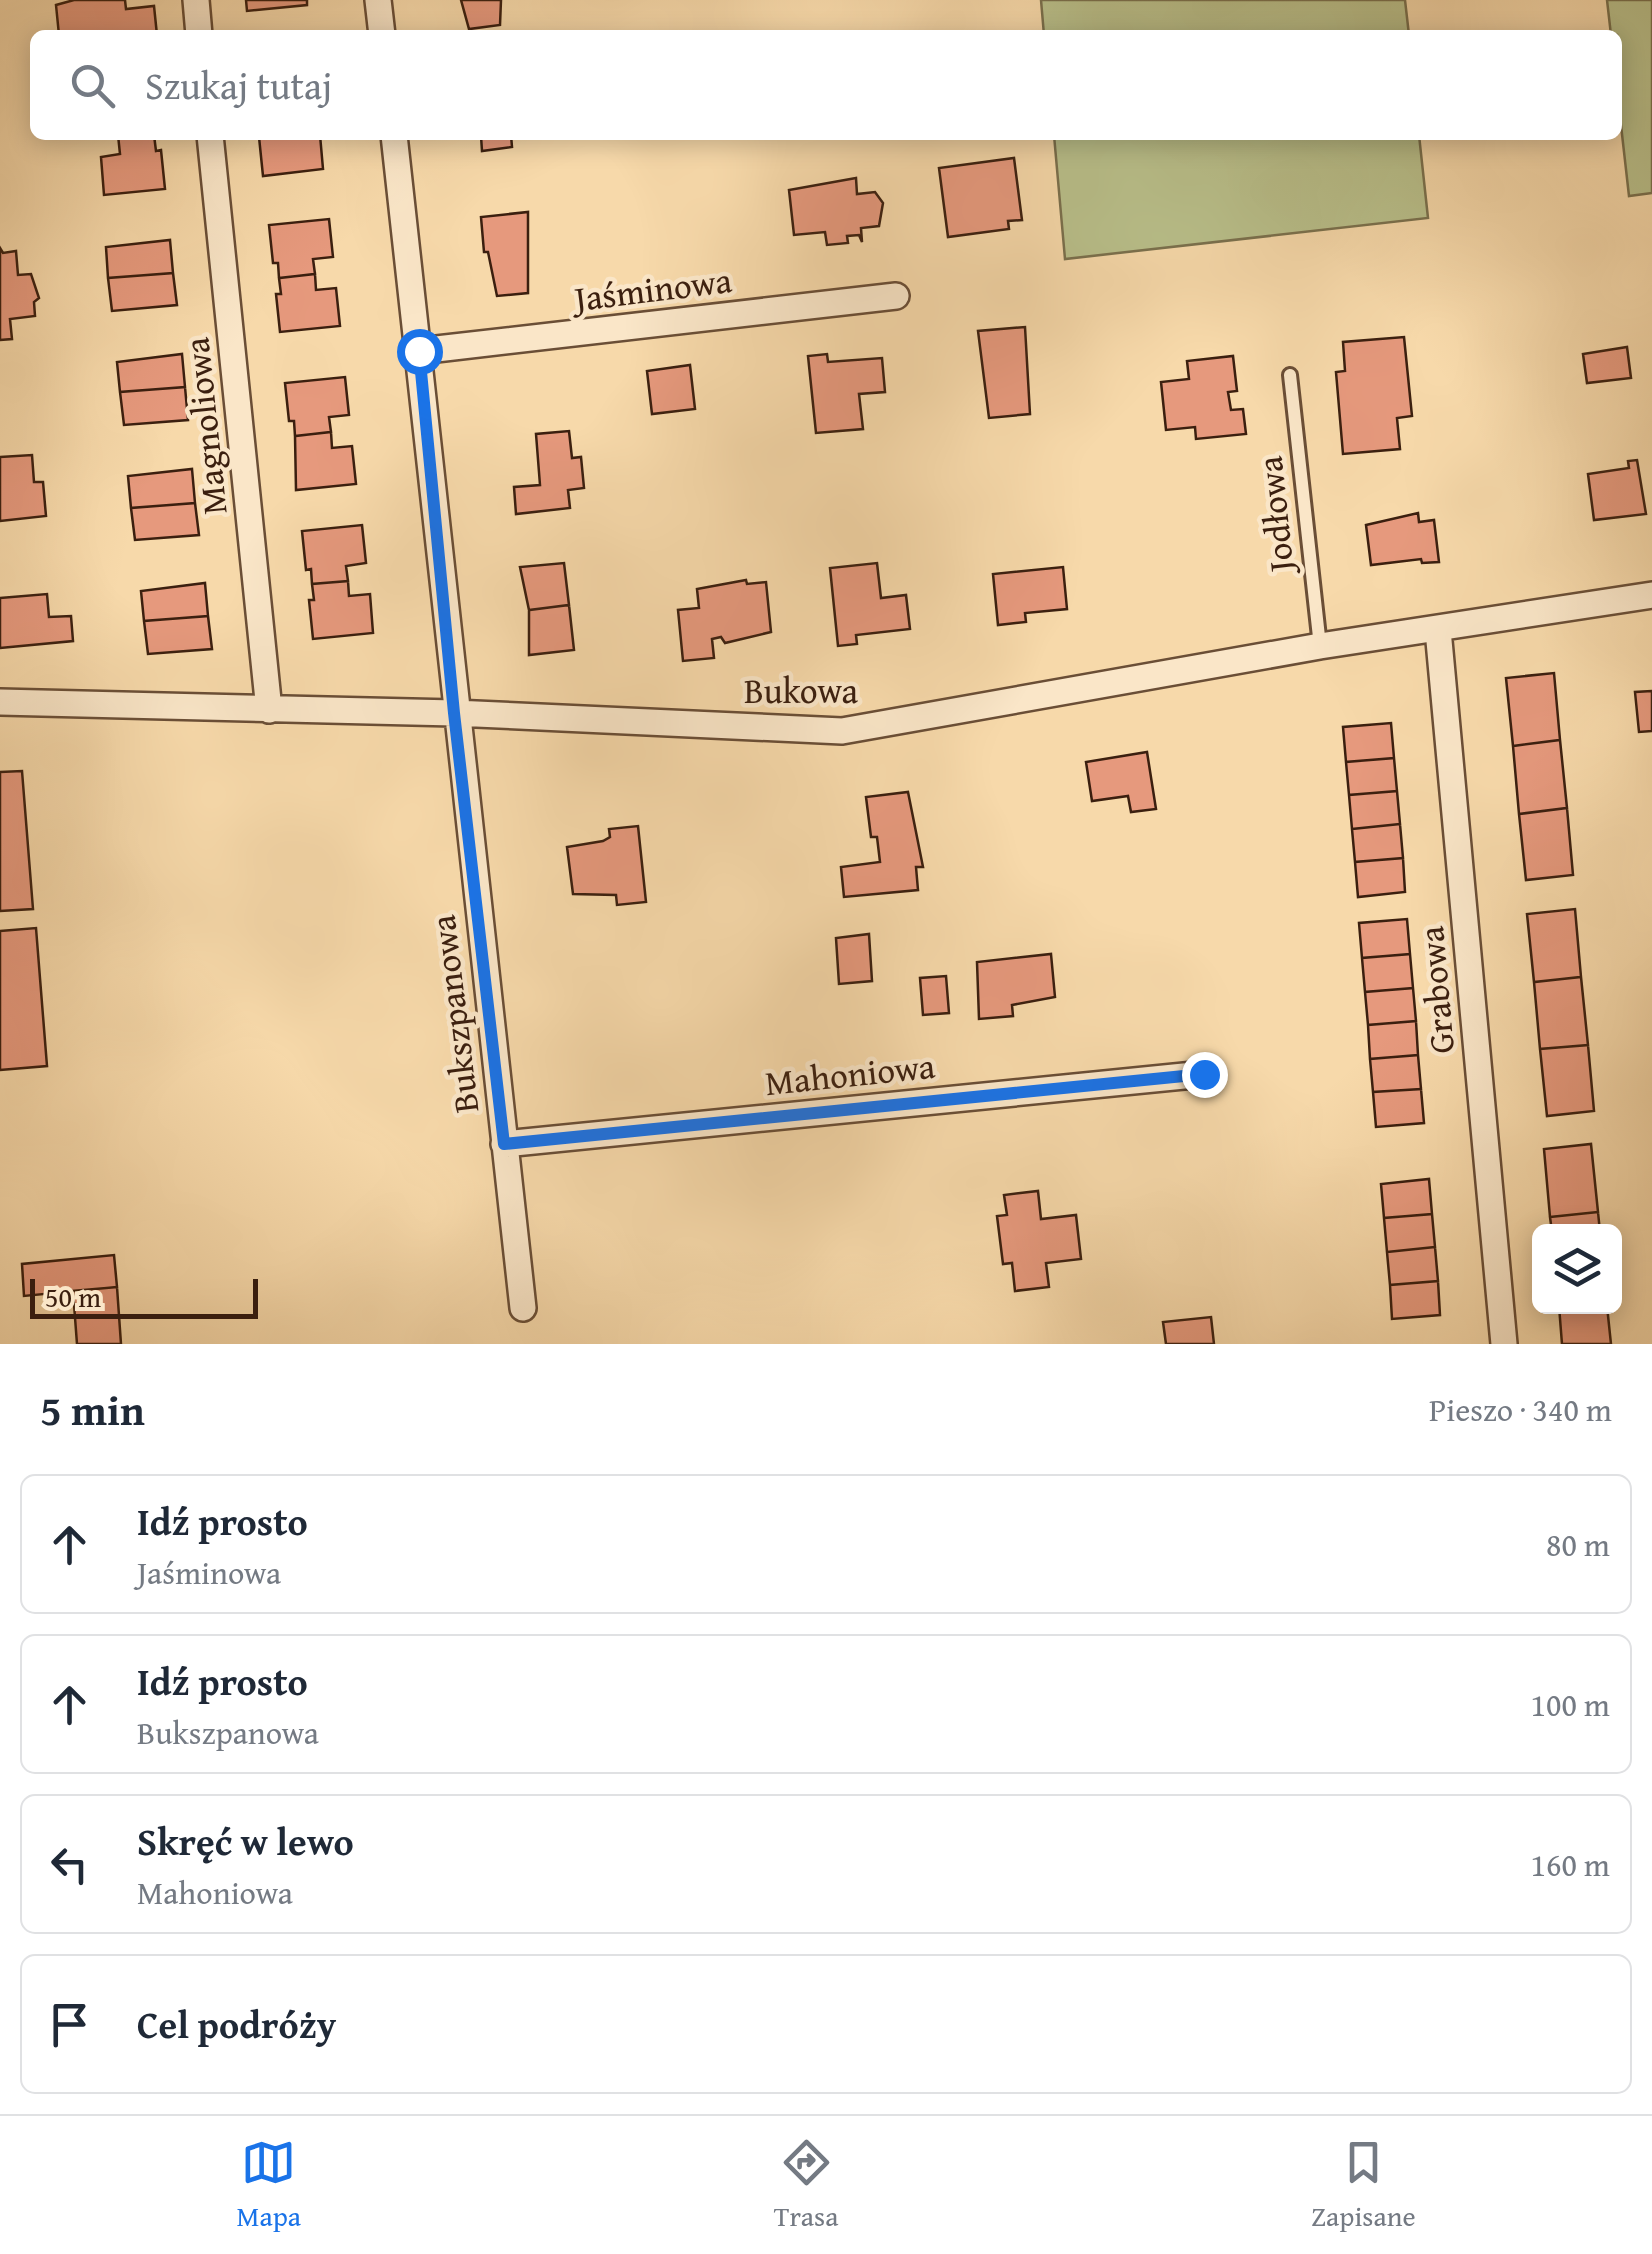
<!DOCTYPE html>
<html lang="pl">
<meta charset="utf-8">
<style>
body{margin:0;font-family:"Gentium Book Plus",serif;background:#f6f6f7;color:#1f2937}
.controls{position:absolute;right:30px;bottom:30px;display:grid;overflow:hidden;border-radius:15px;box-shadow:0 5px 25px #0003}
.controls button{width:90px;height:90px;display:grid;place-items:center;padding:0;border:0;border-bottom:2px solid #e0e1e3;background:#fff;color:#1f2937;font:50px sans-serif}
.scale{position:absolute;left:30px;bottom:25px;width:228px;box-sizing:border-box;padding-left:10px;border:5px solid #3b1f0f;border-top:0;font-size:28px;line-height:35px;white-space:nowrap;color:#3b1f0f;-webkit-text-stroke:8px #fae6c8;paint-order:stroke}
.stop{position:absolute;width:30px;height:30px;margin:-22px;border:8px solid #1a73e8;border-radius:50%;background:#fff}
.stop.end{background:#1a73e8;border-color:#fff;box-shadow:0 2px 10px #0008}
.list{margin:0;padding:0;list-style:none}
h2{display:flex;justify-content:space-between;align-items:center;height:130px;margin:0;padding:0 40px;font-size:42px}
h2 small{font-size:32px;font-weight:400;color:#747a83}
.list li{display:grid;grid-template-columns:65px 1fr auto;gap:30px;align-items:center;box-sizing:border-box;height:140px;margin:0 20px 20px;padding:0 20px;border:2px solid #e0e1e3;border-radius:15px}
.list b{display:block;font-size:38px;white-space:nowrap}
.list p{margin:0;font-size:32px;white-space:nowrap;color:#747a83}
.list em{font-size:32px;font-style:normal;color:#747a83}
.icon{flex:none;width:55px;height:55px;fill:none;stroke:currentColor;stroke-width:2;stroke-linecap:round;stroke-linejoin:round}
.map{position:relative;flex:none;width:1652px;height:1344px;overflow:hidden}
.search{position:absolute;background:#fff;box-shadow:0 5px 25px #0003;left:30px;right:30px;top:30px;height:110px;display:flex;align-items:center;gap:25px;box-sizing:border-box;padding:0 35px;border-radius:15px;color:#747a83;font-size:38px}
.sheet{height:770px;background:#fff}
nav{display:flex;justify-content:space-around;align-items:center;box-sizing:border-box;height:140px;border-top:2px solid #e0e1e3;background:#fff;font-size:28px;color:#747a83}
nav a{display:grid;justify-items:center;gap:5px}
nav .on{color:#1a73e8}
.map>svg:first-child{display:block}
</style>
<div class="map">
<svg width="1652" height="1344" viewBox="0 0 1652 1344">
<rect width="100%" height="100%" fill="#f7d9aa"/>
<filter id="stains"><feTurbulence type="fractalNoise" baseFrequency=".002" numOctaves="4"/><feColorMatrix values="0 0 0 0 .2 0 0 0 0 .09 0 0 0 0 .02 0 0 0 .5 -.17"/></filter>
<radialGradient id="worn" r=".72"><stop offset=".6" stop-color="#630" stop-opacity="0"/><stop offset="1" stop-color="#630" stop-opacity=".3"/></radialGradient>
<path fill="#b9c08b" stroke="#7a704d" stroke-width="2.5" d="M1041,0H1405L1409,35H1044Z
M1607,0H1652V193L1629,196L1617,90V35H1611Z
M1054,135H1419L1428,218L1065,259Z"/>
<path fill="#e6997d" stroke="#3b1f0f" stroke-width="2.5" d="M74,0H125L126,9L154,6L157,35H59L56,5Z
M246,0H307V5L247,11Z
M461,0H501L500,25L469,29Z
M118,135H154L156,151L161,150L165,189L104,195L101,157L120,154Z
M264,135H320L323,169L263,176L259,137Z
M511,135L512,147L482,151L481,136L476,135Z
M1014,158L1022,220L1008,221L1009,229L948,237L939,168Z
M856,178L857,194L875,192L883,203L879,226L861,228L862,242L859,235L847,236L848,243L827,245L825,232L794,235L789,190Z
M528,212V293L497,296L488,252H484L481,217Z
M329,219L333,257L313,259L315,274L279,278L278,263H273L269,225Z
M170,240L173,273L108,278L106,247Z
M0,248L3,253L16,251L18,275L31,274L39,298L34,302L35,316L10,319L12,339L0,340Z
M173,273L177,305L112,311L108,278Z
M315,274L316,290L336,288L340,326L280,332L276,294H281L279,278Z
M1025,327L1030,414L989,418L978,331Z
M1404,337L1412,416L1397,418L1400,449L1343,454L1336,372L1345,371L1343,342Z
M1627,347L1631,378L1587,383L1583,354Z
M182,354L185,387L120,392L117,362Z
M827,354L828,362L882,358L885,392L859,394L863,429L816,433L808,356Z
M1233,356L1237,391L1228,392L1231,410L1243,409L1246,434L1196,439L1195,427L1166,430L1161,382L1189,379L1187,361Z
M690,365L695,409L652,414L647,371Z
M345,377L349,415L329,417L331,432L295,436L294,421H289L285,383Z
M185,387L188,420L124,425L120,392Z
M569,431L572,458L581,457L584,488L568,490L570,508L516,514L514,487L540,485L536,434Z
M331,432L332,448L352,446L356,484L296,490L295,436Z
M32,455L34,482H43L46,516L0,521V457Z
M1637,460L1646,514L1594,520L1588,474L1629,468L1628,461Z
M192,469L195,503L131,508L128,476Z
M195,503L199,535L135,540L131,508Z
M1418,513L1419,522L1434,520L1439,562L1422,563L1421,559L1371,565L1366,525Z
M362,525L366,563L346,566L348,581L312,584L311,569L306,570L302,531Z
M564,563L569,605L529,610L520,567Z
M877,563L881,598L906,595L910,629L856,635L857,644L838,646L830,568Z
M1063,567L1067,609L1025,613L1026,622L998,625L993,574Z
M746,580L747,584L766,582L771,632L725,643L721,637L712,639L714,658L683,661L678,610L699,608L697,589Z
M348,581L349,596L370,594L373,633L313,639L309,600H314L312,584Z
M205,583L208,616L144,621L141,591Z
M47,594L49,617L71,616L73,641L0,648V598Z
M569,605L574,650L529,655V610Z
M208,616L212,649L148,654L144,621Z
M1554,673L1560,740L1513,746L1506,678Z
M1652,691V731L1639,732L1635,692Z
M1391,723L1394,758L1346,762L1343,727Z
M1560,740L1567,808L1519,814L1513,746Z
M1147,752L1156,809L1131,812L1128,796L1092,801L1086,762Z
M1394,758L1397,791L1349,795L1346,762Z
M22,771L33,909L0,911V772Z
M1397,791L1400,824L1352,829L1349,795Z
M908,792L923,867H916L918,890L844,897L841,867L880,862L877,837H871L866,797Z
M1567,808L1573,875L1526,880L1519,814Z
M1400,824L1403,858L1355,862L1352,829Z
M638,826L646,902L617,905L616,895L573,894L567,847L603,841L610,837L609,829Z
M1403,858L1405,892L1358,897L1355,862Z
M1575,909L1581,977L1534,982L1527,914Z
M1407,919L1410,954L1362,958L1359,923Z
M36,928L47,1066L0,1070V931Z
M869,934L872,981L839,984L836,938Z
M1051,954L1055,997L1012,1005L1013,1016L979,1019L977,962Z
M1410,954L1413,988L1365,992L1362,958Z
M946,976L949,1013L923,1015L920,978Z
M1581,977L1588,1045L1540,1049L1534,982Z
M1413,988L1416,1021L1368,1025L1365,992Z
M1416,1021L1418,1055L1370,1059L1368,1025Z
M1588,1045L1594,1111L1547,1116L1540,1049Z
M1418,1055L1421,1089L1373,1092L1370,1059Z
M1421,1089L1424,1123L1376,1127L1373,1092Z
M1591,1144L1598,1212L1550,1217L1544,1149Z
M1429,1179L1432,1214L1384,1218L1381,1184Z
M1038,1191L1041,1219L1076,1215L1081,1259L1046,1263L1049,1287L1015,1291L1012,1263L1003,1264L997,1216L1007,1215L1004,1195Z
M1598,1212L1600,1232H1552L1550,1217Z
M1432,1214L1435,1247L1387,1252L1384,1218Z
M1435,1247L1438,1281L1390,1285L1387,1252Z
M114,1255L117,1287L24,1296L22,1264Z
M1438,1281L1440,1315L1392,1319L1390,1285Z
M117,1287L121,1344H77L73,1291Z
M1559,1306H1607L1611,1344H1562Z
M1211,1317L1214,1344H1166L1163,1322Z"/>
<g fill="none" stroke-linecap="round" stroke-linejoin="round">
<defs>
<path id="service" d="M1290,375L1320,646"/>
<path id="minor" d="M196,0L199,35
M378,0L382,35
M210,135L269,710
M394,135L523,1308
M419,351L896,296
M1438,630L1504,1344
M0,702L454,713L842,731L1320,646L1652,595
M504,1144L1204,1074"/>
</defs>
<use href="#service" stroke="#6a4e36" stroke-width="18"/>
<use href="#minor" stroke="#6a4e36" stroke-width="30"/>
<use href="#service" stroke="#fae6c8" stroke-width="12"/>
<use href="#minor" stroke="#fae6c8" stroke-width="25"/>
</g>
<g fill="none" stroke-linecap="round" stroke-linejoin="round">
<path stroke="#1a73e8" stroke-width="12" d="M419,351L454,713L504,1144L1204,1074"/>
</g>
<g text-anchor="middle" dominant-baseline="central" stroke-width="9" stroke-linejoin="round" paint-order="stroke">
<g font-size="35" fill="#3b1f0f" stroke="#fae6c8">
<text transform="translate(653 289) rotate(-7)">Jaśminowa</text>
<text transform="translate(205 426) rotate(-96)">Magnoliowa</text>
<text transform="translate(1275 514) rotate(-96)">Jodłowa</text>
<text x="801" y="690">Bukowa</text>
<text transform="translate(1436 990) rotate(-95)">Grabowa</text>
<text transform="translate(454 1014) rotate(-97)">Bukszpanowa</text>
<text transform="translate(850 1074) rotate(-6)">Mahoniowa</text>
</g>
</g>
<rect width="100%" height="100%" filter="url(#stains)"/>
<rect width="100%" height="100%" fill="url(#worn)"/>
</svg>
<div class="controls">
<button><svg class="icon" aria-label="layers" viewBox="0 0 24 24"><path d="M12 4l9 5-9 5-9-5zM3 14l9 5 9-5"/></svg></button>
</div>
<div class="scale">50 m</div>
<div class="stop" style="left:419px;top:351px"></div>
<div class="stop end" style="left:1204px;top:1074px"></div>
<div class="search"><svg class="icon" aria-label="search" viewBox="0 0 24 24"><circle cx="10" cy="10" r="6"/><path d="M15 15l6 6"/></svg>Szukaj tutaj</div>
</div>
<section class="sheet">
<h2>5 min<small>Pieszo · 340 m</small></h2>
<ul class="list">
<li><svg class="icon" aria-label="ahead" viewBox="0 0 24 24"><path d="M12 20V5M6 11l6-6 6 6"/></svg><div><b>Idź prosto</b><p>Jaśminowa</p></div><em>80 m</em></li>
<li><svg class="icon" aria-label="ahead" viewBox="0 0 24 24"><path d="M12 20V5M6 11l6-6 6 6"/></svg><div><b>Idź prosto</b><p>Bukszpanowa</p></div><em>100 m</em></li>
<li><svg class="icon" aria-label="left" viewBox="0 0 24 24"><path d="M17 20v-9H6M10 6l-5 5 5 5"/></svg><div><b>Skręć w lewo</b><p>Mahoniowa</p></div><em>160 m</em></li>
<li><svg class="icon" aria-label="arrive" viewBox="0 0 24 24"><path d="M6 21V4h12l-3 4 3 4H6"/></svg><div><b>Cel podróży</b></div></li>
</ul>
</section>
<nav>
<a class="on"><svg class="icon" aria-label="map" viewBox="0 0 24 24"><path d="M3 6l6-2 6 2 6-2v14l-6 2-6-2-6 2zM9 4v14M15 6v14"/></svg>Mapa</a>
<a><svg class="icon" aria-label="directions" viewBox="0 0 24 24"><path d="M12 3l9 9-9 9-9-9zM9 14v-3h6M13 9l2 2-2 2"/></svg>Trasa</a>
<a><svg class="icon" aria-label="saved" viewBox="0 0 24 24"><path d="M7 4h10v16l-5-4-5 4z"/></svg>Zapisane</a>
</nav>
